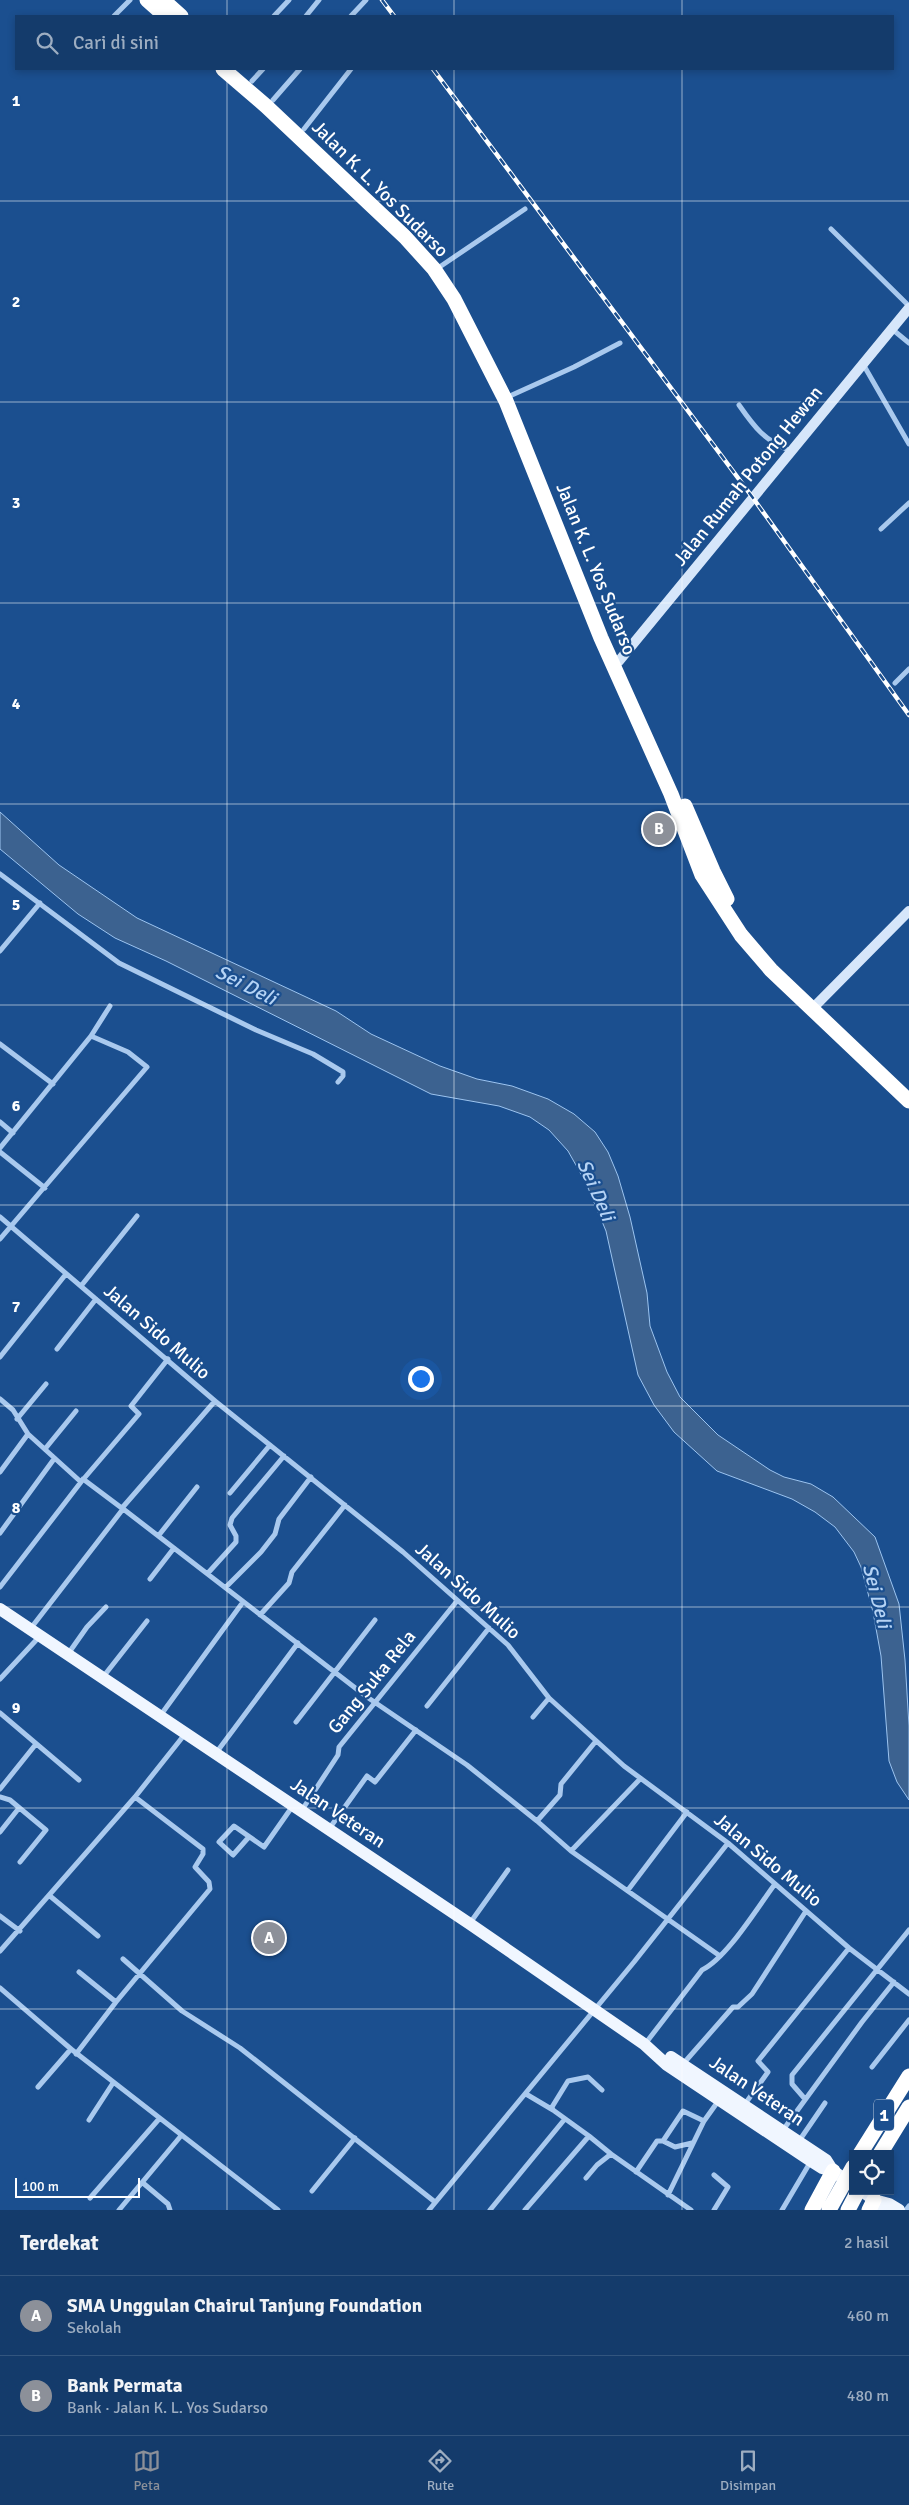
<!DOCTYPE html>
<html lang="id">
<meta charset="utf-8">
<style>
body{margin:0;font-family:Signika,sans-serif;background:#1d4271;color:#f1f3f6}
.controls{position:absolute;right:15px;bottom:15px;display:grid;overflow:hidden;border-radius:0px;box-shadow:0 2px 8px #0003}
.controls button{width:45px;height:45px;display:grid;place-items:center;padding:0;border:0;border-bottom:1px solid #33557e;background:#143b6b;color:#f1f3f6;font:25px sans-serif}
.scale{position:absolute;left:15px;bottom:12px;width:125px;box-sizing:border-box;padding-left:5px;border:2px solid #fff;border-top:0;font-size:14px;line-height:18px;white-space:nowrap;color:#fff;-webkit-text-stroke:4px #1b4f8f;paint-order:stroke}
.you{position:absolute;left:420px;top:1378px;width:18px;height:18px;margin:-12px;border:4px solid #fff;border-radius:50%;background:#1a73e8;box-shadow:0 0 0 8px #1a73e833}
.badge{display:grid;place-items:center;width:32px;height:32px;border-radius:50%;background:#8c9099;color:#fff;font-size:16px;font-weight:700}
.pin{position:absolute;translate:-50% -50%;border:2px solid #fff;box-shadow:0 1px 5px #0006}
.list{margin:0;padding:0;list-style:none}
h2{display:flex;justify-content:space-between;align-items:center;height:65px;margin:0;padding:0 20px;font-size:21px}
h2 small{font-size:16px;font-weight:400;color:#9dadc1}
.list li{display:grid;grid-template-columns:32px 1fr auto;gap:15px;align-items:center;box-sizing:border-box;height:80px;padding:0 20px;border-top:1px solid #33557e}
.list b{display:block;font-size:19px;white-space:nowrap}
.list p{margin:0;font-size:16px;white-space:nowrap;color:#9dadc1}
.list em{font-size:16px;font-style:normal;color:#9dadc1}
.icon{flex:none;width:28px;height:28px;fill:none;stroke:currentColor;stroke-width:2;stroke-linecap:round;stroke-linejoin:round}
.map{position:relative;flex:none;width:909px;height:2210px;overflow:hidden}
.search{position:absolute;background:#143b6b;box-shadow:0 2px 8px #0003;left:15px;right:15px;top:15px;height:55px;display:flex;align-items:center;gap:12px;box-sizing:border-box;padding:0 18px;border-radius:0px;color:#9dadc1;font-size:19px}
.sheet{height:225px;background:#143b6b}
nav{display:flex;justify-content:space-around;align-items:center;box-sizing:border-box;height:70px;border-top:1px solid #33557e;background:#143b6b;font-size:14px;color:#9dadc1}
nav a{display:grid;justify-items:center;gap:2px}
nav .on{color:#8c9099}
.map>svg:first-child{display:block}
</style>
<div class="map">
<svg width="909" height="2210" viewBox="0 0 909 2210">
<rect width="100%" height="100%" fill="#1b4f8f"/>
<path fill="#3c6290" stroke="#9cc4f0" d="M0,812L59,865L137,918L336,1011L371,1034L440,1066L477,1079L512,1086L548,1099L574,1114L595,1132L608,1152L618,1176L630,1217L647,1293L650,1326L667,1372L680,1397L718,1435L770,1470L784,1477L811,1484L833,1497L875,1537L899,1604L905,1660L909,1726V1800L897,1782L889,1761L881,1656L873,1612L861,1567L854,1552L835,1527L815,1512L792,1499L717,1471L674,1432L654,1405L638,1375L606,1231L586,1183L568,1151L549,1130L530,1117L499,1106L431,1094L166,961L115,938L78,914L0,849Z"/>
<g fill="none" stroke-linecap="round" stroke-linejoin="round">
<path stroke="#a9c9ee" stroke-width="5" d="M114,16L130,0
M274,16L289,0
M306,16L319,0
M351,16L366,0
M252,81L263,69
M273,100L300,69
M304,129L351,69
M831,229L909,306
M441,266L525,209
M892,329L909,343
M863,364L909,444
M512,395L574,367L620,343
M739,405C755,428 764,440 791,451
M881,529L909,503
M895,683L909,669
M0,874L119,963L256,1030L313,1054L343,1072V1076L338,1082
M0,951L40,903
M91,1036L110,1006
M0,1044L53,1084
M0,1122L13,1133
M0,1148L91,1036L128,1052L147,1067L0,1239
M0,1152L45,1188
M0,1217L215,1401L403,1552L508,1645L549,1698L624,1766L728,1843L849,1948L909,1994
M81,1286L137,1216
M57,1349L96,1299
M0,1357L66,1274
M0,1399L13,1410L28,1434L81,1482
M17,1419L46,1384
M45,1449L76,1411
M0,1472L28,1434
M83,1479L123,1509
M230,1493L270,1445
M122,1508L367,1697L467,1765L537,1821L571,1851L720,1956
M0,1533L54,1459
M159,1535L197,1487
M208,1573L236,1542V1536L230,1525L232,1518L284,1456
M150,1579L174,1548
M0,1587L81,1482L139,1414L131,1406L168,1359
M226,1587L261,1552L275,1534L279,1519L311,1477
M260,1615L289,1583L292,1572L345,1505
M31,1628L123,1509L122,1508L215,1401
M68,1654L87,1627L106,1607
M103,1677L147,1621
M0,1679L40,1636
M427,1706L489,1628
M0,1713L79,1780
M160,1716L243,1602
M533,1717L549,1698
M296,1722L375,1620
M216,1753L298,1643
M0,1789L36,1744
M0,1797L10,1800L46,1830L20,1862
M302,1810L338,1755L339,1747L457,1601
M537,1821L560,1795L561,1784L596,1741
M329,1829L367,1776L375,1782L416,1730
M0,1832L19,1808
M248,1838L233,1855L219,1842L234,1826L264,1847L292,1807
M571,1851L640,1779
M628,1890L687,1812
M50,1896L98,1936
M0,1916L20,1931
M470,1923L508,1870
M0,1951L135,1797L185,1734
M123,1959L182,2011L240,2048L435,2202
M79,1972L116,2002
M0,1988L71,2049L278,2210
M645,2044L702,1970C727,1958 757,1908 775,1884
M76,2054L116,2002L210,1889L209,1882L195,1867L203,1854V1849L135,1797
M683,2064L733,2007H738L752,1994L806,1911
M872,2067L909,2020
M38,2087L71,2049
M526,2094L553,2110
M805,2099L792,2084V2075L909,1930
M745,2104L768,2072L758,2061L849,1948
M89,2120L113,2083
M783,2130L862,2022L894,1982
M589,2136L611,2154
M663,2141L675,2147L692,2143
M799,2141L825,2103
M636,2172L657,2141H663L683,2111L704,2121
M586,2178L597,2165L611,2154L691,2210
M143,2183L168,2204L170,2210
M312,2191L355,2138
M668,2195L704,2121L719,2100
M90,2198L159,2119
M119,2210L180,2137
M429,2210L634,1962L728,1843
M490,2210L564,2120
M525,2210L589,2136L553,2110L552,2107L568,2081L588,2077L602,2090
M714,2210L728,2187L714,2175
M782,2210L811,2161
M906,2210L909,2206"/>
<path stroke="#d6e6fa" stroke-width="10" d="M613,665L619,661L909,308
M811,1010L909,911"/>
<path stroke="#f0f6ff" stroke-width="12" d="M0,1609L470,1924L644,2044L667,2065L811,2161L822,2168L833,2171
M671,2057L826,2160L833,2171L853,2185
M862,2191L874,2200L882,2210
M874,2200L889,2204L899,2210"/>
<path stroke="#fff" stroke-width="15" d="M147,0L165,16
M163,0L181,16
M223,69L266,106L405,237L434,269L454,299L506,401L601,638L671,794L702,875L741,935L771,970L909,1101
M685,806L713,871L727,899
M860,2154L909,2076
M880,2154L909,2107
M812,2210L833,2171
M829,2210L853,2167
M848,2210L858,2191
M869,2210L874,2200"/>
<defs>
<path id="rail" d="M382,0L394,16
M433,69L753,498L909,715"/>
</defs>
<use href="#rail" stroke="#fff" stroke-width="4.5"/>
<use href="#rail" stroke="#1b4f8f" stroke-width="2.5" stroke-dasharray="8" stroke-linecap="butt"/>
</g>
<path fill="none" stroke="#fff" stroke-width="1" stroke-opacity="0.55" d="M227,0V16M454,0V16M682,0V16M227,69V2210M454,69V2210M682,69V2210M0,201H909M0,402H909M0,603H909M0,804H909M0,1005H909M0,1205H909M0,1406H909M0,1607H909M0,1808H909M0,2009H909"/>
<g text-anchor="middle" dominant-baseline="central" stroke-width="4.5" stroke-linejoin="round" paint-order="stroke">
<rect fill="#1b4f8f" stroke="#bbcadd" stroke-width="1" x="874" y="2099.5" width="20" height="31" rx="4"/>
<g font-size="18" font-weight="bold" fill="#fff">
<text x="884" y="2115">1</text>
</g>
<g font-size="19" fill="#fff" stroke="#1b4f8f">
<text transform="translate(380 189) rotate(45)">Jalan K. L. Yos Sudarso</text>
<text transform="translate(748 476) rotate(-51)">Jalan Rumah Potong Hewan</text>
<text transform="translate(596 569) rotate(68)">Jalan K. L. Yos Sudarso</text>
<text transform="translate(157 1332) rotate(41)">Jalan Sido Mulio</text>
<text transform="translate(468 1591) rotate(42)">Jalan Sido Mulio</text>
<text transform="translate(372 1682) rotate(-51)">Gang Suka Rela</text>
<text transform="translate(338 1813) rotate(34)">Jalan Veteran</text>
<text transform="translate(768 1860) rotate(40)">Jalan Sido Mulio</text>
<text transform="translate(757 2091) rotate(34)">Jalan Veteran</text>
</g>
<g font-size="20" font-style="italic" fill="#b5d3f5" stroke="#1b4f8f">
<text transform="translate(246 985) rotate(27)">Sei Deli</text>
<text transform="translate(596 1190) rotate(66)">Sei Deli</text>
<text transform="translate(877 1596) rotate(76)">Sei Deli</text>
</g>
</g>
<g font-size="16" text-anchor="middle" font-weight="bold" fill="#fff" stroke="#1b4f8f" stroke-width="4.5" stroke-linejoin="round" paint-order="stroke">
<text x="16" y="106">1</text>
<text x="16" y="307">2</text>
<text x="16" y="508">3</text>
<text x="16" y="709">4</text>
<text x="16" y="910">5</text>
<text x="16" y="1111">6</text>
<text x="16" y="1312">7</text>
<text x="16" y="1513">8</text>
<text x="16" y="1713">9</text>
</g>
</svg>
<div class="controls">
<button><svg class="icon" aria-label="locate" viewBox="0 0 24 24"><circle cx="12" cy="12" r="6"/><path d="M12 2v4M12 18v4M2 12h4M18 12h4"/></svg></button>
</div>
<div class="scale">100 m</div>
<div class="you"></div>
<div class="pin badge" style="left:269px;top:1938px">A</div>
<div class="pin badge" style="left:659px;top:829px">B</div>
<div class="search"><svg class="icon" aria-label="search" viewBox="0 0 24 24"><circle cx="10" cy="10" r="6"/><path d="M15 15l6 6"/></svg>Cari di sini</div>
</div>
<section class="sheet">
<h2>Terdekat<small>2 hasil</small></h2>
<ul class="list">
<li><span class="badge">A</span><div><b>SMA Unggulan Chairul Tanjung Foundation</b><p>Sekolah</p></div><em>460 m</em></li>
<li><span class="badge">B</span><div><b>Bank Permata</b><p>Bank · Jalan K. L. Yos Sudarso</p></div><em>480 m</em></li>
</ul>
</section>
<nav>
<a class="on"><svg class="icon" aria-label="map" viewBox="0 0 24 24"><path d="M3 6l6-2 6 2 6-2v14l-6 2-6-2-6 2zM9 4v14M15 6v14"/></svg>Peta</a>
<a><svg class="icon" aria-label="directions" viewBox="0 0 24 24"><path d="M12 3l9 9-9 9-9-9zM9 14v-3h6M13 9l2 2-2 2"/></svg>Rute</a>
<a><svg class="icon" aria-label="saved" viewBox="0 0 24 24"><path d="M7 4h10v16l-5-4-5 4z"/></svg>Disimpan</a>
</nav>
